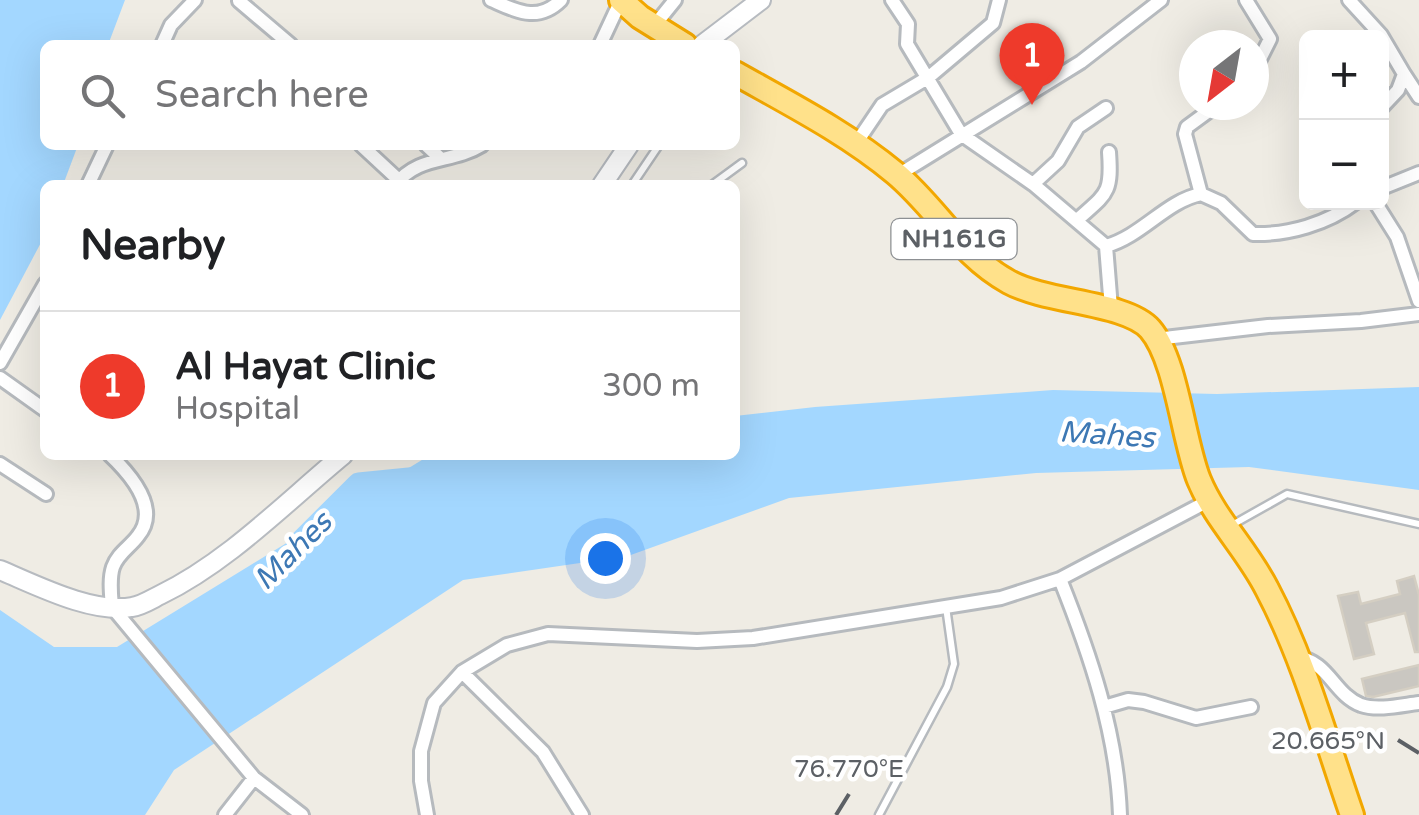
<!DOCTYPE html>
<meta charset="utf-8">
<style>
body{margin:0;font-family:"Varela Round",sans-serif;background:#f6f6f6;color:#202124}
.controls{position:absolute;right:30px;top:30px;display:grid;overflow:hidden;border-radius:15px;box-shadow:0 10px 40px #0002}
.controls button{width:90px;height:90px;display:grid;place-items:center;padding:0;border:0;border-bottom:2px solid #e0e0e0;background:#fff;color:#202124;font:50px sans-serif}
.compass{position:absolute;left:1179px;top:30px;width:90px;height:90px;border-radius:50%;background:#fff;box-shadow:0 10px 40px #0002;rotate:211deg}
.you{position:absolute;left:605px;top:558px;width:35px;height:35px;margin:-25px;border:8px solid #fff;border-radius:50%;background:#1a73e8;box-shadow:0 0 0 15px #1a73e833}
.badge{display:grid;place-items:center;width:65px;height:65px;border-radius:50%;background:#ee3a2b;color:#fff;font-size:32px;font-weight:700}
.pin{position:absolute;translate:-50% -82px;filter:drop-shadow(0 2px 5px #0008)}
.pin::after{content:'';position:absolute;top:52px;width:35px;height:30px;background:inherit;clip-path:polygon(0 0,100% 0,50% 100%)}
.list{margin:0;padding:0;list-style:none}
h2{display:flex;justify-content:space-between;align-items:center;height:130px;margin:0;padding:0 40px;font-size:42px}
h2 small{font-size:32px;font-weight:400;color:#757577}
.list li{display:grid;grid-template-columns:65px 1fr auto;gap:30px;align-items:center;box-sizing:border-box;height:150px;padding:0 40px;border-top:2px solid #e0e0e0}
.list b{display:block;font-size:38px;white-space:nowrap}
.list p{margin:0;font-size:32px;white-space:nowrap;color:#757577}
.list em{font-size:32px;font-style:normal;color:#757577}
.icon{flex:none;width:55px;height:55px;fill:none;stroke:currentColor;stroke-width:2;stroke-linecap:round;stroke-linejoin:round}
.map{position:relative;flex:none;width:1419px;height:815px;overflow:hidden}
.search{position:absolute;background:#fff;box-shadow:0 10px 40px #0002;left:40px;top:40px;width:700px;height:110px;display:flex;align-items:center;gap:25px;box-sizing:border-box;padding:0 35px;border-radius:15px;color:#757577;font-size:38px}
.panel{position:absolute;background:#fff;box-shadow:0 10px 40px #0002;left:40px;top:180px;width:700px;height:280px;border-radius:15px}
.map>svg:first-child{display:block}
</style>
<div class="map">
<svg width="1419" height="815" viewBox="0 0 1419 815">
<rect width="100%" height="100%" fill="#efece4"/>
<path fill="#a3d7ff" d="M0,0H125L108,45H45V145H78L63,185H45V235L0,320Z
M1419,387V490L1249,467L1036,473L789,498L628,556L463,580L174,770L145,815H0V610L54,647H117L430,455H735V416L815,407L1053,390L1217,394Z"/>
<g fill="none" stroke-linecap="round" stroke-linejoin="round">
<path stroke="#a3d7ff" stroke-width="25" d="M303,541L359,485L419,479"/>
</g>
<path fill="#cac7c1" stroke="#d4cec2" stroke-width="2.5" d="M1414,576L1419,595V652H1415L1405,613L1366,623L1374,654L1354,659L1338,596L1358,592L1361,604L1400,594L1397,581Z
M1419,665V686L1373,697L1366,696L1362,679Z"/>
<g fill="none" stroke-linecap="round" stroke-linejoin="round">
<defs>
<path id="lane" d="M632,185L659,145
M712,185L742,163
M1232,525L1287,494L1419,524
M879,815L947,687L954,664L946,607"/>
<path id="street" d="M491,0C517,11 538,23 561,0
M892,0L908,24L907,44L961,134L1033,184L1106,246C1142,236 1166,201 1201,194L1221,203L1253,234C1288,235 1327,224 1356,202
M1246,0L1270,39L1254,71
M1349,0L1381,35L1404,74L1398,90L1382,107
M239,1L291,45
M654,26L675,0
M162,45L171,25L195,0
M600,45L621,0
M1404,74L1419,97
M361,145L403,184
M426,145L440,158
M855,145L882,105L929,77L993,23L999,0
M898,175L1081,62L1161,0
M1033,184L1058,161L1078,127L1106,108
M88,185L107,145
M395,185C420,154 451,164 482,145
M1382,188L1419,173
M1201,194L1185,134L1187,127L1217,105
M1375,202L1397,237L1419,301
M1077,220C1107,193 1112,194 1109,152
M1106,246L1111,308
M1156,339L1268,326L1361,321L1419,314
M0,363L45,284
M0,378L45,410
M110,455C131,475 160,509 138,536C130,547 118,553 113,567C109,579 111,594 112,607L254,778L302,815
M0,464L46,494
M1060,579C1090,654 1117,733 1120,815
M1296,657C1329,661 1333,694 1361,705C1378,711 1402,705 1419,703
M462,672L543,752L582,815
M1104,707L1128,700L1144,702L1196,718L1251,707
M225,815L254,778
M427,815L421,781V751L434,703L462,672L507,645L548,634L697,641L753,638L1001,598L1060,579L1210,500"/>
<path id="secondary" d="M702,45L761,0
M602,185L629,145
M0,570C36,585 92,614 132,607C141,606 152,599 160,595C228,562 285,503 343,455"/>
<path id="highway" d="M621,0L640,17L685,45
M735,73C790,104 847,133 895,173C937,208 960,255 1009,282C1047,303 1126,302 1150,329C1177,360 1183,441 1199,480C1215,519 1248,551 1267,589C1304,659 1326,740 1352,815"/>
</defs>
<use href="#lane" stroke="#b6babe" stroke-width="11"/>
<use href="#street" stroke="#b6babe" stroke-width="18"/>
<use href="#secondary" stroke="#b7bbc0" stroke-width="22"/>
<use href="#highway" stroke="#f2a700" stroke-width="28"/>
<use href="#lane" stroke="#fff" stroke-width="6"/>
<use href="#street" stroke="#fff" stroke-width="12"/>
<use href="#secondary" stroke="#fff" stroke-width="18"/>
<use href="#highway" stroke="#ffe18a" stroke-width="22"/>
</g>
<path fill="none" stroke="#5c6065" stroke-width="4" d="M1398,740L1419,753M836,815L849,794"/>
<g text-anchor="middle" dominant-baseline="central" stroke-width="9" stroke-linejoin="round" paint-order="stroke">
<rect fill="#fff" stroke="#8d9093" stroke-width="2.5" x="891.5" y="219" width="125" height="40" rx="8"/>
<g font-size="25" font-weight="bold" fill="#5c6065">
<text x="954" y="239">NH161G</text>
</g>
<g font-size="30" font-style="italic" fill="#3d78b4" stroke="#fff">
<text transform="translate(1107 435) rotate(4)">Mahes</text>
<text transform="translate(293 551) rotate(-45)">Mahes</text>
</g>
</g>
<g font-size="25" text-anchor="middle" fill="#5c6065" stroke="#fff" stroke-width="9" stroke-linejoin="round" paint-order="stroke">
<text x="1328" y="749">20.665°N</text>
<text x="849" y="777">76.770°E</text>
</g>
</svg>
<div class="controls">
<button>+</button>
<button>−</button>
</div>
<svg class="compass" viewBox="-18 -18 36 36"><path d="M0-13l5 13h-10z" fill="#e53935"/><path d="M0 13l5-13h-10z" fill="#757577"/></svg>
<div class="you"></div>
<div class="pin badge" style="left:1032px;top:105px">1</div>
<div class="search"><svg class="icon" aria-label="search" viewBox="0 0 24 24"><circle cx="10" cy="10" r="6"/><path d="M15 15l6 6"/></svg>Search here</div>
<section class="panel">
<h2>Nearby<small></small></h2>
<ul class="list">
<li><span class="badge">1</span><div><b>Al Hayat Clinic</b><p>Hospital</p></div><em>300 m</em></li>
</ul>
</section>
</div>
